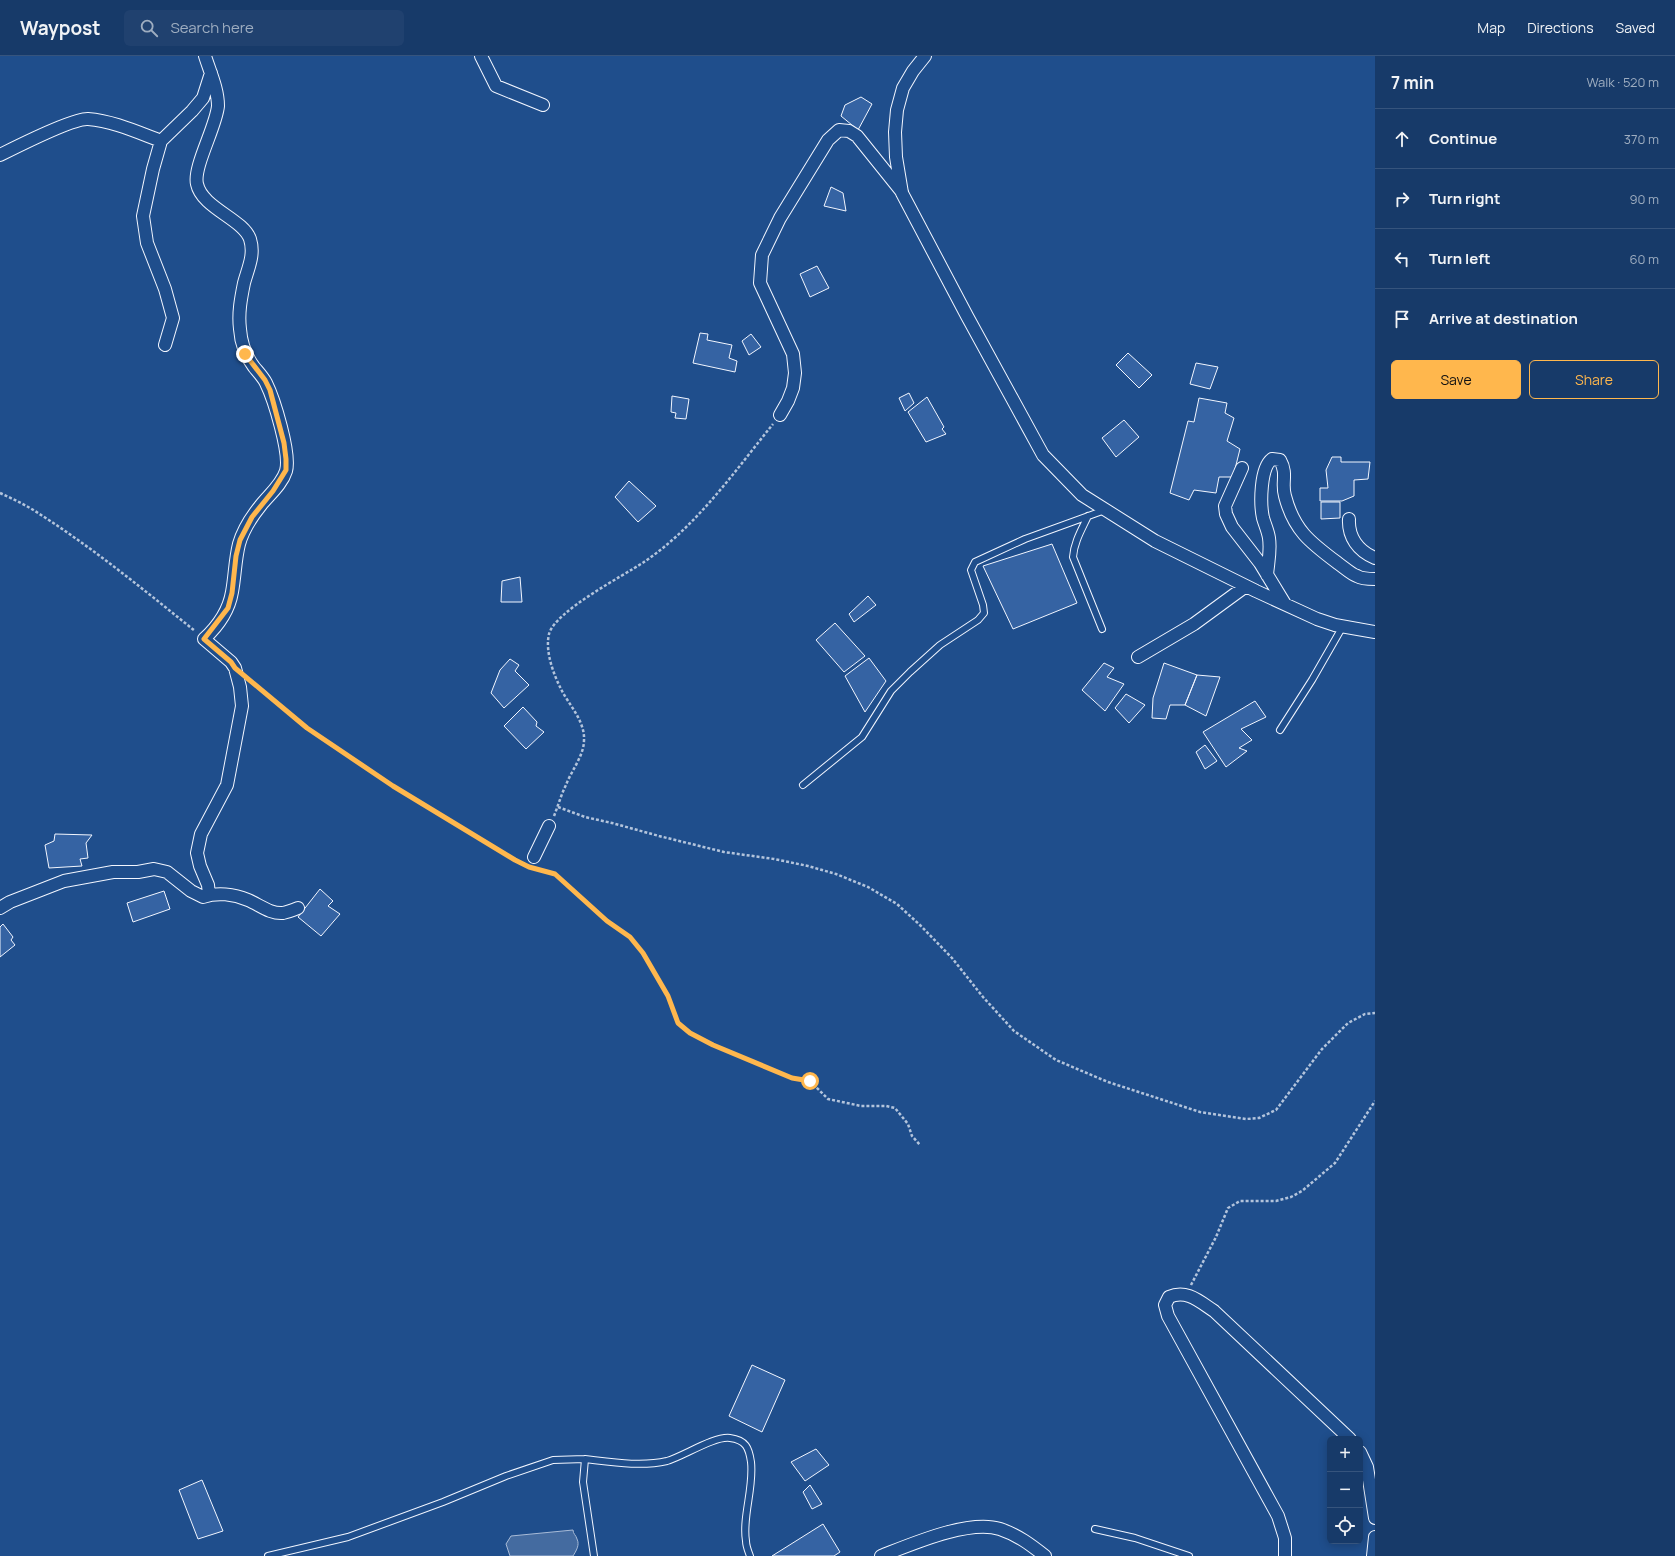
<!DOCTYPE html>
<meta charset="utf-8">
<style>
body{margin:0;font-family:Manrope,sans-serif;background:#20416f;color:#f1f3f6}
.controls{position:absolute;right:12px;bottom:12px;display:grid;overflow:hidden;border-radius:6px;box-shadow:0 2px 10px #0003}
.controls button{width:36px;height:36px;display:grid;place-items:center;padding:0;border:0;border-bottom:1px solid #36547d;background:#173a69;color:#f1f3f6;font:20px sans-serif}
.stop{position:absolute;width:12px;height:12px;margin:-9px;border:3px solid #ffb74d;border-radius:50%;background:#fff}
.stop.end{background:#ffb74d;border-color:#fff;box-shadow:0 1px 4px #0008}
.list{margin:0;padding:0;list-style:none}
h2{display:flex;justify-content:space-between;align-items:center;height:52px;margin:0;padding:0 16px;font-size:17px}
h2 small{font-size:13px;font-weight:400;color:#9eadc0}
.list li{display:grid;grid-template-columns:26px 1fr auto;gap:12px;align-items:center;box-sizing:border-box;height:60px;padding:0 16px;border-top:1px solid #36547d}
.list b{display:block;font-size:15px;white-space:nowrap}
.list em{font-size:13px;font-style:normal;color:#9eadc0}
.actions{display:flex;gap:8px;padding:12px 16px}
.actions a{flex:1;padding:9px 0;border:1px solid #ffb74d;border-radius:6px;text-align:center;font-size:14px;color:#ffb74d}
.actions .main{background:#ffb74d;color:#111}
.icon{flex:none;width:22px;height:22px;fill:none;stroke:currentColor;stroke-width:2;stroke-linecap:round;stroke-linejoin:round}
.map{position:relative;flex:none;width:1375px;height:1500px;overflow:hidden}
header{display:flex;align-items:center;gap:24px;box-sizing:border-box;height:56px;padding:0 20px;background:#173a69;border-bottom:1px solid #36547d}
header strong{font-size:19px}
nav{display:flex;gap:22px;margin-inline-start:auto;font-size:14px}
.search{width:280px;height:36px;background:#20416f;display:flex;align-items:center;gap:10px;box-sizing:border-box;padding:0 14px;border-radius:6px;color:#9eadc0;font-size:15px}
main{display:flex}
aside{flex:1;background:#173a69}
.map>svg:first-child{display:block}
</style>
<header>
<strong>Waypost</strong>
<div class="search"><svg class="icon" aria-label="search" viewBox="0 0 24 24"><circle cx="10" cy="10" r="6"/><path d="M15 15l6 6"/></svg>Search here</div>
<nav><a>Map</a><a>Directions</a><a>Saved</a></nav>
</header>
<main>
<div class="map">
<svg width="1375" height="1500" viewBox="0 0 1375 1500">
<rect width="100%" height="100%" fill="#1f4e8c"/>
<path fill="#446ba0" stroke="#a8bbd7" d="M573,1474C573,1478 576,1479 577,1483C580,1489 576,1495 573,1500H510L506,1488L511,1480Z"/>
<path fill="#3563a3" stroke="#f2f6ff" d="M861,41L872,48L858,74L841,60L845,49Z
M831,131L843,137L846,155L824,150Z
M817,210L829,232L810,241L800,218Z
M700,277L708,278L707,284L732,289L729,302L737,305L735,316L693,307Z
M751,278L761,291L749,299L742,285Z
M1128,297L1152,319L1139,332L1116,309Z
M1196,307L1218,311L1210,333L1190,328Z
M909,337L914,347L905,355L899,342Z
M672,340L689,343L686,363L675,362L676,357L671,356Z
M927,341L944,371L942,373L946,378L926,386L908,356Z
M1199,342L1227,347L1225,357L1234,362L1227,385L1240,393L1233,421H1219L1216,437L1194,434L1189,444L1170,437L1188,365L1194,366Z
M1124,364L1139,381L1116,401L1102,382Z
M1332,401H1341V406H1370L1368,423L1354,424V440L1342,445H1320V432H1328L1326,414Z
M629,425L656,450L638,466L615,441Z
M1321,446H1340V462L1321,463Z
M1052,488L1077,547L1013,573L983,510Z
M520,521L522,546H501L502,525Z
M868,540L876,549L854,566L849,558Z
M835,567L865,600L844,616L816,584Z
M869,602L886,625L865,656L845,620Z
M510,603L519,609L515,615L529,629L504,652L491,637L500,614Z
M1104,607L1114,612L1107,621L1124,628L1105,655L1082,634Z
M1164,607L1197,619L1185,649H1170L1166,663L1152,662L1153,642Z
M1197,619L1220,621L1206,660L1185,649Z
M1126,638L1145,649L1129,667L1115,652Z
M1255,645L1266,661L1241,673L1252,684L1239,692L1247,695L1226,711L1203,676Z
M523,651L537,666L536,670L544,676L526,693L504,670Z
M1205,689L1217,705L1205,713L1196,696Z
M55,778L92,779L86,787L88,802L80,803L82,810L49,812L45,789L54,785Z
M320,833L333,845L328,850L340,858L321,880L298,861Z
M164,835L170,853L133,866L127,847Z
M3,868L13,881L11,884L15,889L0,901V871Z
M752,1309L785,1324L762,1376L729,1360Z
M816,1393L829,1409L805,1425L791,1406Z
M202,1424L223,1475L198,1483L179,1434Z
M810,1429L822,1448L812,1453L803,1436Z
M823,1468L840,1496L834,1500H772Z"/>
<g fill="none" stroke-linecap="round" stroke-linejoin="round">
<defs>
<path id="service" d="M1088,460C1082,473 1074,486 1073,501L1102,573
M1280,674L1312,624L1343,570
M803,729L862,681L891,635L910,616L940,589L978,564L984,557L983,549L971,514L975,506L1025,483L1105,454
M585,1403C611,1406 641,1411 667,1405C684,1400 714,1380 730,1382C746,1384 749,1392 751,1406C754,1432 742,1461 746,1485C746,1490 748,1495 750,1500
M1095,1473L1135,1482L1189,1500
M268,1500L348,1481L443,1446L506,1420L553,1404L585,1403L583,1426L594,1500"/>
<path id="minor" d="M205,0C210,16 218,33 218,50C216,71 193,111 197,128C202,152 243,163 250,183C255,199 248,212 244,227C241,242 238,257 240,273C241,288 245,299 254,311C258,316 263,321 266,327C274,343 291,398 286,415C282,428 270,438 261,449C252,460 243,474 239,488C235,504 235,520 232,536C229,554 217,571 204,583L231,606L235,612L240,631L242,650L227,729L201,778L197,797L200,810L208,829L209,839
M481,0L496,30L543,49
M925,0L913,15L903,32L897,54L895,76L896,101L902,137L967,260L1043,399L1082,439L1155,485L1256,535L1317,563L1335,569L1375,576
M0,99C16,91 73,62 88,63C113,65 137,76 161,85
M165,289L173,262L165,233L147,187L143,160L153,113L161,85L192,55L203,42L211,17
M780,359L788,345L793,332L795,317L793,298L760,227L762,199L780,162L828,84L839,74L849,75L857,80L902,136
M1242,412L1225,450L1226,458L1232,471L1260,507L1285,548
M1349,463C1348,481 1358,495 1375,502
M1267,519C1268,507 1271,495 1269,482C1268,475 1265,469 1263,462C1260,448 1260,412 1272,403L1280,404C1288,418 1281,427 1285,440C1294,475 1311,487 1339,508C1345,512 1351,518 1357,520C1362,523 1369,523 1375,523
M1138,601L1194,568L1246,530
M534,801L549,770
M0,852L10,846L64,825L113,816H138L154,813L167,816L191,835L203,841C217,836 234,838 248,844C260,849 270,858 283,857C288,856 293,854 298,852
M1360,1396L1367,1411L1375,1462
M881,1500C912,1488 969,1463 1000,1473C1018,1479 1031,1489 1045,1500
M1285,1500V1482L1278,1460L1168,1260L1165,1249L1169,1241C1187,1233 1200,1246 1214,1255L1350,1383
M1373,1500L1375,1481"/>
</defs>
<use href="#service" stroke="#f2f6ff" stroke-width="8"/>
<use href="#minor" stroke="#f2f6ff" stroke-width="14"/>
<path stroke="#b3c4dc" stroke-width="2.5" stroke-dasharray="3 2" stroke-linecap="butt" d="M0,437C13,443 26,449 38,457C93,492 144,534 195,575
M252,626L307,672L393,730L523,808
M558,751L585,761L612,767L659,780L724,796L774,803L808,810L836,818L868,831L897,848L921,870L952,902L983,941L1014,975L1056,1004L1108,1026L1200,1056L1246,1063L1259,1062L1276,1054L1322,993L1348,967L1365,958L1375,957
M554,760C558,750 561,739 566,729C571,715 584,700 584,684C585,665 569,649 561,633C553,617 545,595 549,578C555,555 623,520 644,506C696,471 735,415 773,368
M538,813L555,818L607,865L630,881L643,897L668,940L678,967L690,977L713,989L792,1022L810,1025L828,1043L861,1050H886L895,1052L908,1068L912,1080L920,1089
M1191,1229L1216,1181L1228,1152L1240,1145H1276L1291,1141L1302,1135L1335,1107L1375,1045"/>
<use href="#service" stroke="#1f4e8c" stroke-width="6"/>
<use href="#minor" stroke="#1f4e8c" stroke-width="12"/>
</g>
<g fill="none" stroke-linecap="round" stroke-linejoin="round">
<path stroke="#ffb74d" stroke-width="5" d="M245,298L265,324L270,334L284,387L286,403V414L273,435L252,461L240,484L236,500L232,537L228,552L204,583L231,606L235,612L307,672L393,730L515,804L529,811L555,818L607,865L630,881L643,897L668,940L678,967L690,977L713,989L792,1022L810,1025"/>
</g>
</svg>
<div class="controls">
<button>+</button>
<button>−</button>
<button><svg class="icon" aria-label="locate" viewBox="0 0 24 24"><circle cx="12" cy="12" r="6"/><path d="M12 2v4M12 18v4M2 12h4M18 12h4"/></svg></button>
</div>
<div class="stop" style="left:810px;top:1025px"></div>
<div class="stop end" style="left:245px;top:298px"></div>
</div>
<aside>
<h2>7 min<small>Walk · 520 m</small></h2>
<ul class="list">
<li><svg class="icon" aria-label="ahead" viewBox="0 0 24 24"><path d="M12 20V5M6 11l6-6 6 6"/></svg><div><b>Continue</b></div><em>370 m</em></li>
<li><svg class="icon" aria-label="right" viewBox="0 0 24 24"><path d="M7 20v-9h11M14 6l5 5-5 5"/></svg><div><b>Turn right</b></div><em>90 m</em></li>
<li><svg class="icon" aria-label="left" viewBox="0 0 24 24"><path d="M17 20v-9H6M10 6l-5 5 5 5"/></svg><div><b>Turn left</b></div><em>60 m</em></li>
<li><svg class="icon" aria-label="arrive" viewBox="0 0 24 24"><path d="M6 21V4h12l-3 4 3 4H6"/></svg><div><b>Arrive at destination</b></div></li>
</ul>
<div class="actions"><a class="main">Save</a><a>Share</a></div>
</aside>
</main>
